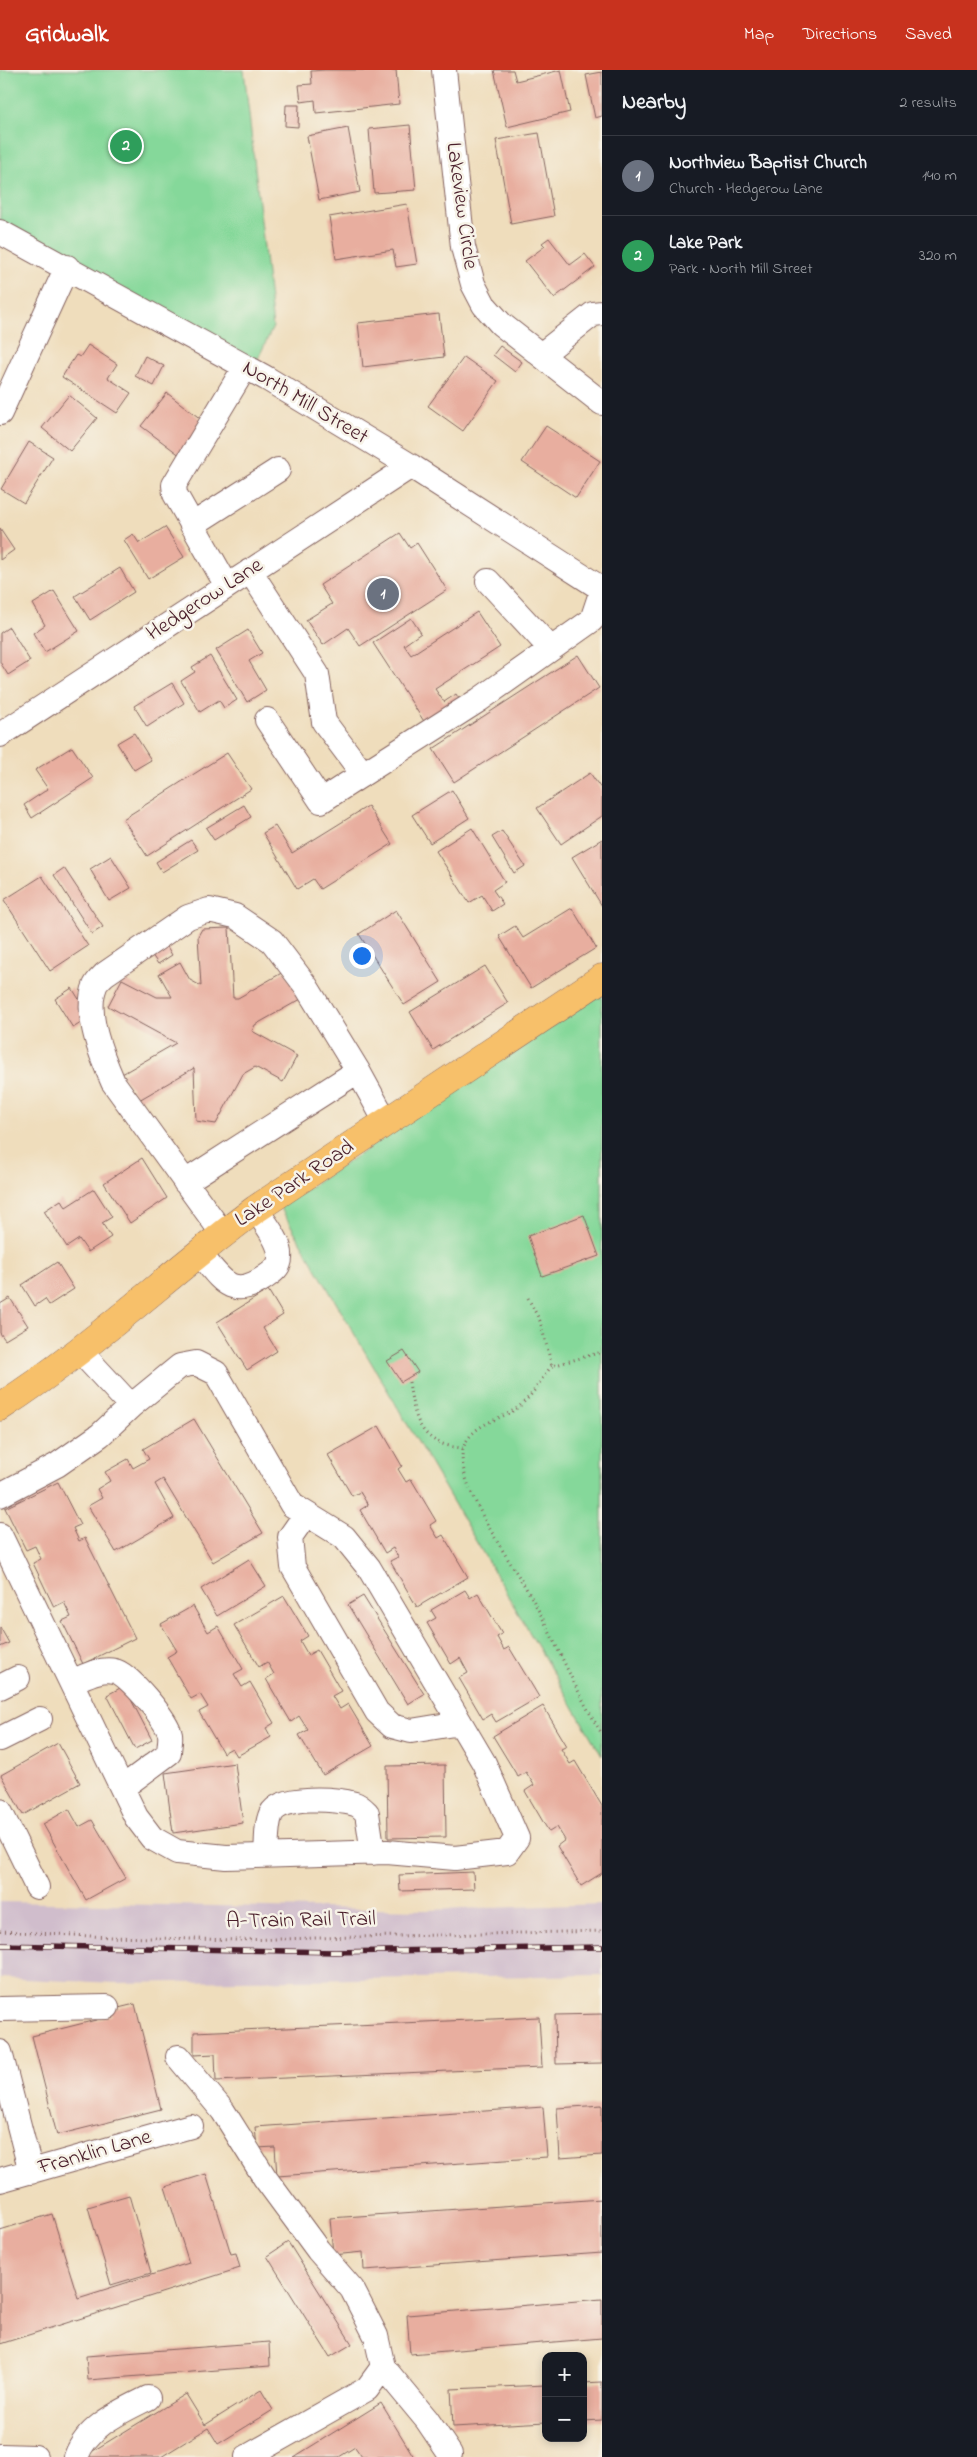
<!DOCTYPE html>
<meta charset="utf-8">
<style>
body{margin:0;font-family:"Indie Flower",sans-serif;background:#242831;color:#f1f3f6}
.controls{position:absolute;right:15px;bottom:15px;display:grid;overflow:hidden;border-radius:10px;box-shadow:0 2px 8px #0003}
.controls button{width:45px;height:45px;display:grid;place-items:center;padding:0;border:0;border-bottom:1px solid #363941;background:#171b24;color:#f1f3f6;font:25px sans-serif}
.you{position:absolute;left:361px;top:885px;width:18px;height:18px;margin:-12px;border:4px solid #fff;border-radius:50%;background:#1a73e8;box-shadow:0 0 0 8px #1a73e833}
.badge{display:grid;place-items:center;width:32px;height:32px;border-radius:50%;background:#c8321e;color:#fff;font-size:16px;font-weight:700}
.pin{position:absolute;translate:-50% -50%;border:2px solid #fff;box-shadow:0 1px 5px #0006}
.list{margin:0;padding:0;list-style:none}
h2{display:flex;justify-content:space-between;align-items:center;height:65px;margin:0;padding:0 20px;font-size:21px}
h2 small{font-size:16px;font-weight:400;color:#9ea1a6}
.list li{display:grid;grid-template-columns:32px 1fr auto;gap:15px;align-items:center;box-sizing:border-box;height:80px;padding:0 20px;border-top:1px solid #363941}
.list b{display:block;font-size:19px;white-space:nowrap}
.list p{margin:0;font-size:16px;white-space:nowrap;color:#9ea1a6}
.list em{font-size:16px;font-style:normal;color:#9ea1a6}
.map{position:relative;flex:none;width:602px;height:2387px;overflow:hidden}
header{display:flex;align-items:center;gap:30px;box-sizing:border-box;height:70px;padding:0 25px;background:#c8321e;color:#fff}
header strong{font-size:24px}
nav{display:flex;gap:28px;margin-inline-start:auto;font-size:18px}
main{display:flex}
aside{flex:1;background:#171b24}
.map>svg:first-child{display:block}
</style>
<header>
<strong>Gridwalk</strong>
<nav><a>Map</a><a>Directions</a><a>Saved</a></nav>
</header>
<main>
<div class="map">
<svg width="602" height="2387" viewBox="0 0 602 2387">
<rect width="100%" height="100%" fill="#f7f3e8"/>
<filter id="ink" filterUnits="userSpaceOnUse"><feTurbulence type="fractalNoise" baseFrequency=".02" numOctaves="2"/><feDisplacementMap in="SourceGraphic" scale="10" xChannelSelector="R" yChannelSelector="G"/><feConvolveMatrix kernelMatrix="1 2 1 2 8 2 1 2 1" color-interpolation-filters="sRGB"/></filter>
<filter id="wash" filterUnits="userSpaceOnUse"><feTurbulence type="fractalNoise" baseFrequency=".0096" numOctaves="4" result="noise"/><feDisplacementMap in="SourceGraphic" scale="20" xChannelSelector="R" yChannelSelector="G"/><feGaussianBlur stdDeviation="1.12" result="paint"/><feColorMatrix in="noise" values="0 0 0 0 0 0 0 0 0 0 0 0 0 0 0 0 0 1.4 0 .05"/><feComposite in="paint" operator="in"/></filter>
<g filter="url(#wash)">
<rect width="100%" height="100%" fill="#efddbc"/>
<path fill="#d0bdcc" d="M0,1832L424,1840L602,1834V1905L117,1913L0,1908Z"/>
<path fill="#85d89a" stroke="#687c62" d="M0,0H244L273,257L255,295L0,152Z
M602,923V1686L280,1137Z"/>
<g id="blocks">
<path fill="#e8ae9f" d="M325,0H396L399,34L316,43L315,30L301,32L299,15L312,14L311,1Z
M494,0H513L516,11L561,0L570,42L507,57Z
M602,2V46L595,48L586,5Z
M286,35H299L298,57L285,56Z
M410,55L416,120L374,123L369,59Z
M348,58L360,122L319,130L307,66Z
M539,63L554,146L511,154L496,70Z
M407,134L417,194L396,197L393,180L336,189L329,147Z
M549,168L570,195L585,184L595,197L554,228L525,191L545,176L542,173Z
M439,244L444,287L363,297L358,253Z
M88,275L117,294L108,308L131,323L117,343L62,307L76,285L80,287Z
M500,276L522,292L515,302L493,285Z
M145,286L164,296L154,316L135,306Z
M464,287L498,311L463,361L428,336Z
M167,323L206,353L181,386L141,356Z
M69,325L97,348L70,381L42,358Z
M546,356L600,391L576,428L522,392Z
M29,372L53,387L24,433L1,419Z
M165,457L184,487L148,509L124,470L133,464L139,473Z
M0,459L14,480L0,490Z
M400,463L410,478L417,473L447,520L360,576L348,558L323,575L306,550L332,534L320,515Z
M120,498L134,522L90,550L75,526Z
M54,521L79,561L45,582L33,563L45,555L33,534Z
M477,542L500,577L435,619L444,632L456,624L464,637L429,659L373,573L411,548L421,563L404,575L411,585Z
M9,557L30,591L8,605L0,592V563Z
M248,560L262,583L249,591L266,620L247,632L216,580Z
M578,585L599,618L454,712L433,679Z
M210,586L237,630L224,638L219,630L200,642L181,611L195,602L192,597Z
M172,613L184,633L147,657L134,636Z
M134,663L151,690L134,700L117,673Z
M72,677L93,708L32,748L24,735L48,719L35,700Z
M227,683L251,719L147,786L123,749Z
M590,703L602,720V746L561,774L537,738Z
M452,720L469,748L430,773L412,745Z
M244,735L251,747L214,770L206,758Z
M368,736L392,774L320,819L313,809L297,819L263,763L275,756L292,783Z
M472,758L505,812L493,820L503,834L492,841L482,825L469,833L436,781Z
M502,761L525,796L514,803L492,767Z
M602,769V836L572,787Z
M191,770L198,780L162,802L156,792Z
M111,786L131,818L109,831L90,799Z
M64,798L103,857L92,864L54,805Z
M42,806L88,876L50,901L4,830Z
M572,838L596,878L531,918L499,866L515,856L523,868Z
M396,840L441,912L404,935L359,864Z
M229,858L233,928H238L285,901L301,929L255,955L252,961L297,986L283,1012L255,997L243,1004L216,1054L196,1051L194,998L139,1030L122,1004L176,973L108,936L122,909L157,927H172L159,904L180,892L190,910L201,916L198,866L202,859Z
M165,873L172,885L158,894L150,882Z
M485,896L508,933L433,980L410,942Z
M72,918L90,947L73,958L55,929Z
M142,1088L167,1128L130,1153L104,1113Z
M94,1119L112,1147L102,1153L111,1167L88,1182L79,1169L67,1177L44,1141L61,1130L66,1137Z
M584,1145L599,1186L542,1206L528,1166Z
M57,1192L74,1219L49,1235L45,1229L35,1236L22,1215Z
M268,1220L283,1245L263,1258L277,1281L247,1300L217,1252Z
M10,1228L28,1256L5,1270L0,1263V1234Z
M404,1281L418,1302L401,1312L387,1291Z
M194,1349L263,1463L213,1492L163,1409L155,1414L174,1448L116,1482L88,1436L102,1428L97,1419L110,1411L105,1402L128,1389L133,1398L149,1389L143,1379Z
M379,1356L402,1396L398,1399L406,1412L411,1409L436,1451L430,1455L438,1468L443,1465L468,1507L417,1537L390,1491L398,1487L393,1478L385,1483L360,1440L368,1435L360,1422L352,1426L328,1385Z
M58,1412L80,1455L73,1458L79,1471L85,1468L135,1568L83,1594L62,1551L71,1547L64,1532L54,1537L33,1493L41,1489L35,1476L26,1480L5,1438Z
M249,1489L266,1516L217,1546L201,1519Z
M465,1520L470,1528L478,1523L502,1564L497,1567L504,1580L509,1577L539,1627L496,1652L491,1644L483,1649L459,1608L468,1603L460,1588L451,1594L427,1553L436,1548L431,1540Z
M284,1526L308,1566L300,1571L308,1585L317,1580L341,1621L332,1626L340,1639L348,1634L373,1676L323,1705L299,1665L308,1660L299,1646L291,1652L266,1609L274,1604L267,1592L259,1597L234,1555Z
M363,1526L424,1624L408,1634L348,1535Z
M193,1536L208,1562L218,1556L243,1599L234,1604L242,1617L250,1612L274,1653L266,1658L271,1667L237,1686L232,1678L223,1683L199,1642L208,1637L200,1624L191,1629L167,1587L177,1581L161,1554Z
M0,1557L9,1573L0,1577Z
M124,1616L152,1670L135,1679L107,1625Z
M543,1636L567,1676L561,1679L570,1694L575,1691L602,1736V1803L581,1816L557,1776L565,1770L557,1757L549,1762L525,1721L534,1715L526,1702L518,1707L493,1666Z
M58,1673L80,1713L23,1745L1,1705Z
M235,1693L243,1753L173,1763L165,1703Z
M445,1695L446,1767L388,1768L387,1696Z
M69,1739L79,1757L92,1750L126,1808L86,1830L43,1754Z
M473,1802L474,1819L400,1821L399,1805Z
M135,1934L161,2039L57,2065L32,1966L112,1946L110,1940Z
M602,1944V1993L556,1994L555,1945Z
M539,1947L542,1997L216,2011L215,1984L194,1985V1962Z
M602,2035V2085L560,2088L557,2038Z
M543,2037L547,2087L277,2106L275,2077L257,2078L255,2057Z
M206,2104L231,2184L236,2183L240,2198L0,2274V2160L52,2144L78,2228L189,2193L165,2117Z
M129,2125L151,2203L111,2215L88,2137Z
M602,2129V2183L364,2200L363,2182L333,2185L330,2148Z
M288,2172L352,2274L330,2287L267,2186Z
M602,2229V2268L410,2284L407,2245Z
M269,2272L270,2296L88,2310L86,2286Z
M602,2312V2350L583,2351V2313Z
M546,2315V2352L453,2357L451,2319Z
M261,2320L273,2340L218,2374L208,2358L161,2387H83L186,2324L205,2355Z
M381,2333L414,2387H362L355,2377L339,2387H294Z"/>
</g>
</g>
<g filter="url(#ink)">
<use href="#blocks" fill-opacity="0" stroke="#84625e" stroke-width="1"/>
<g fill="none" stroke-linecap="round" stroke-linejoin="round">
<defs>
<path id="minor" d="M444,0L463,177L473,214L484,235L501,254L602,333
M0,162L266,308L411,396L602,519
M541,285L593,244L602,243
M0,343L67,197
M192,455L278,400
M250,501L317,604L324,652L363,704L479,630L592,550L602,520
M488,511L551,579
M227,516L175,424L174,415L245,297
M267,650L321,731L363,704
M0,665L411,396
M185,1112L358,1001
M223,1164L113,1012C102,987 84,944 95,916C96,912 102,907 105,904L188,847L209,840L235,846L272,871L306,916L358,1001L386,1052
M199,1183C220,1207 230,1231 264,1208C271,1203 280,1198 280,1188C282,1172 264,1153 256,1139
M79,1280L131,1336
M0,1425L57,1395L100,1365L131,1336L180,1296L196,1293L216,1303L292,1435L344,1467L369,1498L484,1693L517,1768L507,1782L455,1788L387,1782L226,1787L177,1782L152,1768L136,1747L0,1465
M306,1444L290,1467L293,1497L377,1642L392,1656L411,1661L460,1653
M71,1612C86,1606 99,1598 115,1601C128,1603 167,1650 170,1664C171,1670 169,1677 169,1683L122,1718
M0,1617L18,1608
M0,1669L40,1649
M0,1741L37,1817
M266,1786C267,1773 266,1755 271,1744C281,1724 337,1729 355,1734C359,1735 363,1739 367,1743L373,1783
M0,1939L107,1937
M0,1982L31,2102
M178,1987L223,2041L265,2108L318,2180L352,2219L376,2266L383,2297L367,2319L247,2387
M0,2110L191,2056
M383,2297L427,2350L450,2384
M0,2386L35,2387
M76,2387C87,2356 120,2342 148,2328"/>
<path id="major" d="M0,1337C91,1279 169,1203 256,1139L602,908"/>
</defs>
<use href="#minor" stroke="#84625e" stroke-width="26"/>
<use href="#major" stroke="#84625e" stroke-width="29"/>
<path stroke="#84625e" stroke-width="3" stroke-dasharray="1 4" stroke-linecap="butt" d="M528,1228L540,1251L552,1296L602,1282
M552,1296C542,1307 535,1322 524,1332C506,1351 476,1349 464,1376C450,1410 518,1501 534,1532C558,1576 576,1622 602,1664
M409,1312C414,1349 420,1375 463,1378
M0,1861L109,1867L238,1870L602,1861"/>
<use href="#minor" stroke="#fff" stroke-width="24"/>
<use href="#major" stroke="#f7c06b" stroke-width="28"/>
<defs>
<path id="rail" d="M0,1875L335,1882L602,1877"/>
</defs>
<use href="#rail" stroke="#4a1f2b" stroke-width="5.5"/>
<use href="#rail" stroke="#f7f3e8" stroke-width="4" stroke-dasharray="11" stroke-linecap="butt"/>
</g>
</g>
<g text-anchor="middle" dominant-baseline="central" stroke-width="5" stroke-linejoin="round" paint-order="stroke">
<g font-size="22" fill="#4a1f2b" stroke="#f7f3e8">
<text transform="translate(461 136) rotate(82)">Lakeview Circle</text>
<text transform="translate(305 333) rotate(31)">North Mill Street</text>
<text transform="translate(205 530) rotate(-33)">Hedgerow Lane</text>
<text transform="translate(295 1114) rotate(-34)">Lake Park Road</text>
<text transform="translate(301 1851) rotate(-1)">A-Train Rail Trail</text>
<text transform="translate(95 2083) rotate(-16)">Franklin Lane</text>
</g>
</g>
</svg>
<div class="controls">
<button>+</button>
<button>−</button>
</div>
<div class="you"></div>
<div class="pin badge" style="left:383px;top:524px;background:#6b7280">1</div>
<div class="pin badge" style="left:126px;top:76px;background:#2e9e5b">2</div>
</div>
<aside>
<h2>Nearby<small>2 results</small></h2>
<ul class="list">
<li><span class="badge" style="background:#6b7280">1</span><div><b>Northview Baptist Church</b><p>Church · Hedgerow Lane</p></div><em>140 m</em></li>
<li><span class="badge" style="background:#2e9e5b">2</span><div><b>Lake Park</b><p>Park · North Mill Street</p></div><em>320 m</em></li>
</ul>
</aside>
</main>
